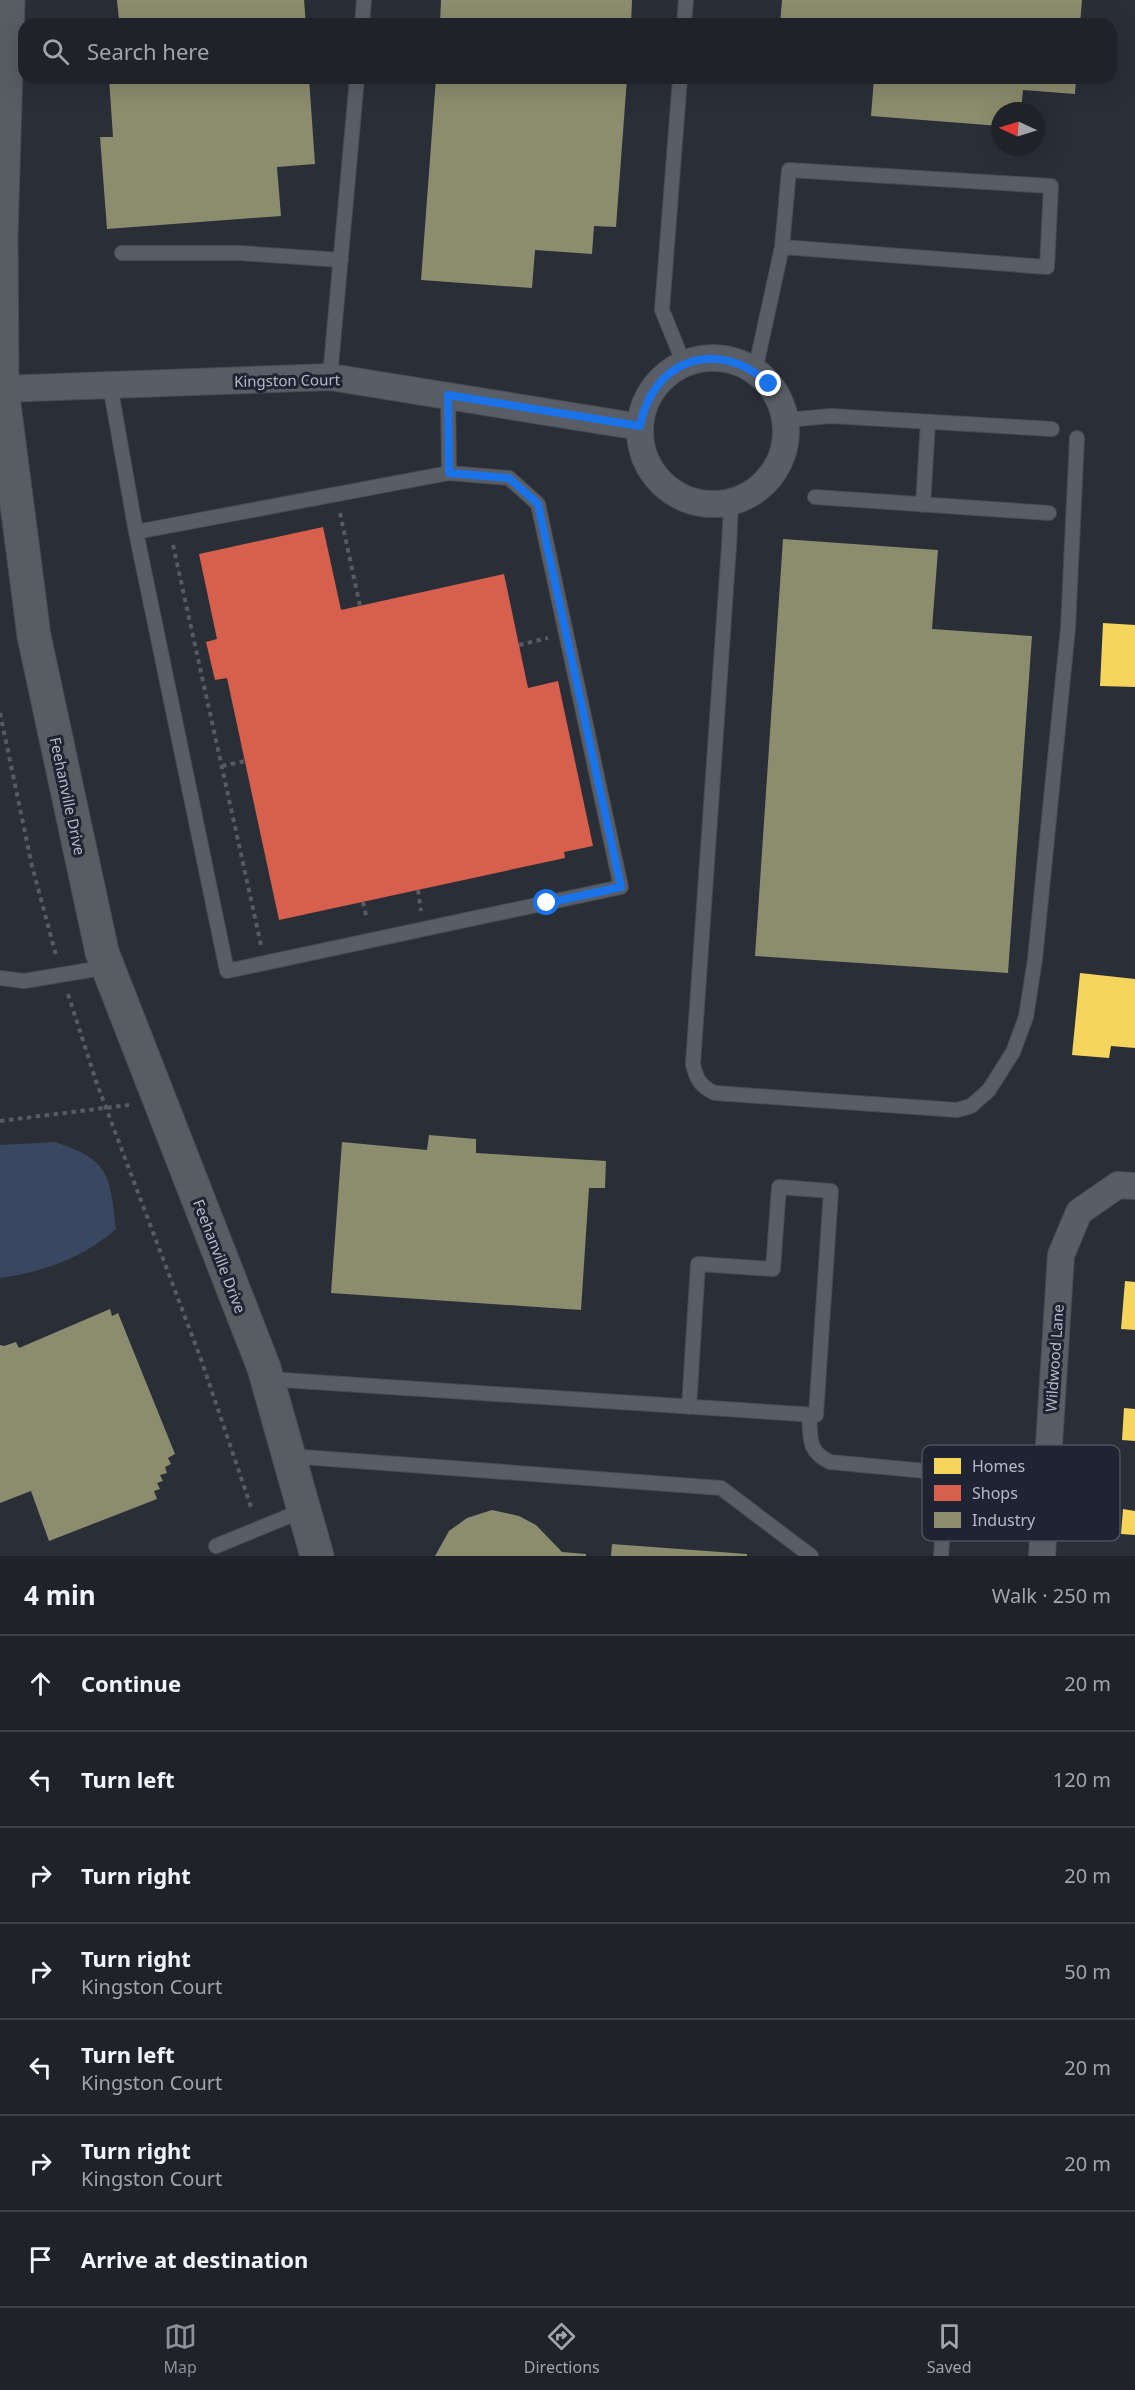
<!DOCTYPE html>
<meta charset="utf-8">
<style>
body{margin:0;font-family:"Noto Sans",sans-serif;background:#2d2f35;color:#f1f3f6}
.compass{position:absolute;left:991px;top:102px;width:54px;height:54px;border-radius:50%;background:#202229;box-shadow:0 6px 24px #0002;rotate:274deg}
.stop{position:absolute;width:18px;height:18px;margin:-14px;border:4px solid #1a73e8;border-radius:50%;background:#fff}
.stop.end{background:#1a73e8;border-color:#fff;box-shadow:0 2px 6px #0008}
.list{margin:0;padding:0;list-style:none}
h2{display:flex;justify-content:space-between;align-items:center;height:78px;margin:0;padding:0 24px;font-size:26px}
h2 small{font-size:20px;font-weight:400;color:#a2a4a8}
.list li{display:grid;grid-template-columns:39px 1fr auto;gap:18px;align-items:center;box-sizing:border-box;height:96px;padding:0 24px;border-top:2px solid #3d3f46}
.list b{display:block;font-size:22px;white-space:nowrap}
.list p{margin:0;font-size:20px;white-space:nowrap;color:#a2a4a8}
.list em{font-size:20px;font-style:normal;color:#a2a4a8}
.icon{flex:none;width:33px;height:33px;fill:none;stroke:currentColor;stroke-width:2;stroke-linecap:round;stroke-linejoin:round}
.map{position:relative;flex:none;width:1135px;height:1556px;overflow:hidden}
.search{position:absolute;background:#202229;box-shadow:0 6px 24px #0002;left:18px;right:18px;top:18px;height:66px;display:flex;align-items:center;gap:15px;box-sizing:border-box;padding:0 21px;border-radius:18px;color:#a2a4a8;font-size:22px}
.sheet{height:750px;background:#202229}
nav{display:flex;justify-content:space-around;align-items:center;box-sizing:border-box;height:84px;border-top:2px solid #3d3f46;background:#202229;font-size:16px;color:#a2a4a8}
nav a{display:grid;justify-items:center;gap:3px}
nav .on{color:#8c9099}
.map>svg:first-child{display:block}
</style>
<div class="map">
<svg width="1135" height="1556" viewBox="0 0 1135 1556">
<rect width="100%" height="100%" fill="#2a2e37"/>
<path fill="#394760" d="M55,1142C110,1160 110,1175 116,1229C83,1258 43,1272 0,1278V1145Z"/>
<path fill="#f6d55c" d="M1103,623L1135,625V687L1100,686Z
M1080,973L1135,979V1048L1111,1046L1109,1058L1072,1055Z
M1125,1281L1135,1282V1330L1121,1329Z
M1124,1408L1135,1409V1441L1122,1440Z
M1123,1509L1135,1511V1535L1121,1534Z"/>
<path fill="#d6604d" d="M323,527L341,610L504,574L528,688L558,681L593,846L564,852L565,858L279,920L227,678L215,680L206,642L217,639L199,554Z"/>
<path fill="#8c8c6e" d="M117,0H304L306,24H102L101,22L119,21Z
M441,0H632L631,24H440Z
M782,0H1082L1080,24H780Z
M109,78H309L315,164L277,167L281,216L107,229L100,137H113Z
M436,78H627L616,227L594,226L592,254L535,250L532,288L421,280Z
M874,78H1076L1075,94L1023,90L1021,111H1000V126L871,116Z
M783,539L938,550L932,629L1032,636L1008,973L755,956Z
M429,1135L476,1139V1153L606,1161L605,1188H589L581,1310L331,1293L342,1142L427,1150Z
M110,1309L112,1316L118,1313L175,1454L168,1458L171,1464L165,1467L167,1473L160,1475L163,1481L157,1483L160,1489L154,1491L157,1499L49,1541L31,1491L0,1503V1345L4,1346L16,1342L19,1348Z
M492,1510L519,1516L536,1525L562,1552L586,1554V1556H435L449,1531L467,1518Z
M612,1544L747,1554V1556H611Z"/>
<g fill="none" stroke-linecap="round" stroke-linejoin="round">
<defs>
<path id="lane" d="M362,24L364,0
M684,24L686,0
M680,78L662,310L684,364
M122,253H240L341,260
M755,371L782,247L789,170L1051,186L1047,267L782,247
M330,377L357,78
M110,385L136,532L227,971L621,887L538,504L509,478L449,473L136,532
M448,395L449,473
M786,420L831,416L1052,429
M815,497L1049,513
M731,503L729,546L693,1064C696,1079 701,1087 715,1093L957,1110L971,1106L989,1090L1013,1052L1026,1017L1035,959L1068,628L1077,438
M923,505L928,422
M0,978L24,981L108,967
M268,1379L816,1415L831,1191L779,1187L773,1269L698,1264L689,1407
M809,1415C811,1438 807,1451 830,1462L947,1473L941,1556
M289,1456L721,1488L811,1556
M216,1546L304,1510"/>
<path id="street" d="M640 431a73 73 0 1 1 146 0a73 73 0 1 1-146 0Z
M2,389L330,377L640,427
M1042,1556L1061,1255L1079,1212L1118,1185L1135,1186"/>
<path id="secondary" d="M8,0L1,235L2,389L34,636L102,952L264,1368L317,1556"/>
</defs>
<use href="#lane" stroke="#484b51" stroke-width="16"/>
<use href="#street" stroke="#484b51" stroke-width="28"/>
<use href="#secondary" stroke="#484b54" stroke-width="35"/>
<path stroke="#575c61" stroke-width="4" stroke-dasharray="4.5 4.5" stroke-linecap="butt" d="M340,513L360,606
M173,545L261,945
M519,645L548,638
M0,713L32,866L56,955
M222,766L245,761
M418,890L421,911
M363,902L367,920
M68,994L97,1084L202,1362L252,1510
M0,1121L129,1105"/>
<use href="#lane" stroke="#595d65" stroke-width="14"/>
<use href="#street" stroke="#595d65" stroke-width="26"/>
<use href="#secondary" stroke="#585c63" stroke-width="33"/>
</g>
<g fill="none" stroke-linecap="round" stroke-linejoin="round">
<path stroke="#1a73e8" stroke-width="8" d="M547,903L621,887L538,504L509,478L449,473L448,395L640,426C653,358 719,337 769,384"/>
</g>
<g text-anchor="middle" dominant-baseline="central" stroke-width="6" stroke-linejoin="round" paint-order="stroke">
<g font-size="15" fill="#b4bac7" stroke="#1e2431">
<text transform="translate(287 380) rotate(-1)">Kingston Court</text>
<text transform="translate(68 796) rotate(78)">Feehanville Drive</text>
<text transform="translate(220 1256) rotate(69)">Feehanville Drive</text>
<text transform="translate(1054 1358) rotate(-86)">Wildwood Lane</text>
</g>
</g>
<rect x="922" y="1445" width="198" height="96" rx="9" fill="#1e2431" stroke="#4b515e" stroke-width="1.5"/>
<rect x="934" y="1458" width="27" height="16" fill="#f6d55c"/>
<rect x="934" y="1485" width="27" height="16" fill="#d6604d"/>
<rect x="934" y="1512" width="27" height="16" fill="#8c8c6e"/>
<g font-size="16" fill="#b4bac7">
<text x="972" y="1472">Homes</text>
<text x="972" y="1499">Shops</text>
<text x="972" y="1526">Industry</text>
</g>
</svg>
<svg class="compass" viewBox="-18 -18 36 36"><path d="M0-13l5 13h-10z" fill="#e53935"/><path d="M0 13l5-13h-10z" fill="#a2a4a8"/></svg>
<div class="stop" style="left:547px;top:903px"></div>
<div class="stop end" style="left:769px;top:384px"></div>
<div class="search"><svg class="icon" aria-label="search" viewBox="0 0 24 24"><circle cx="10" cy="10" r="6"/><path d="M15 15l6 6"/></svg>Search here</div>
</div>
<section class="sheet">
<h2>4 min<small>Walk · 250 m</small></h2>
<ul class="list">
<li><svg class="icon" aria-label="ahead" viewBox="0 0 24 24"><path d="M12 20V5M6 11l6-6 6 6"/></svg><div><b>Continue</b></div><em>20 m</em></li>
<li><svg class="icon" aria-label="left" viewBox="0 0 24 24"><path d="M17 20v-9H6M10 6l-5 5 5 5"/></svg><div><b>Turn left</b></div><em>120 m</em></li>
<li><svg class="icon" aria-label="right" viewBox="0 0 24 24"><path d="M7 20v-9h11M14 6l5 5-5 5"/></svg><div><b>Turn right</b></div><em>20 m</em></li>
<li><svg class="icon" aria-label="right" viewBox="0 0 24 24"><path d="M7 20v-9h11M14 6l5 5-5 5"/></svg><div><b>Turn right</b><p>Kingston Court</p></div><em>50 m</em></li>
<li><svg class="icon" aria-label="left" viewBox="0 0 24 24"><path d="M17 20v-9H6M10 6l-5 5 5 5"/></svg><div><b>Turn left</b><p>Kingston Court</p></div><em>20 m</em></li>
<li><svg class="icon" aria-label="right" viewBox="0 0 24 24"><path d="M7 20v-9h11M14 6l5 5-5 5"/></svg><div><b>Turn right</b><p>Kingston Court</p></div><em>20 m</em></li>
<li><svg class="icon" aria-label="arrive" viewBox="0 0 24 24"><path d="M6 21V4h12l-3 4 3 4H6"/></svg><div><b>Arrive at destination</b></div></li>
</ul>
</section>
<nav>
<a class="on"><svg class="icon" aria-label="map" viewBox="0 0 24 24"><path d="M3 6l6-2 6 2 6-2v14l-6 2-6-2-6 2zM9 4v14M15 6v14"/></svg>Map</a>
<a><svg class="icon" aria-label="directions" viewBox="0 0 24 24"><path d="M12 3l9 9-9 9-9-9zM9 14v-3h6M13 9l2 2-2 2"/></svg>Directions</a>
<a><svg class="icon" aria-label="saved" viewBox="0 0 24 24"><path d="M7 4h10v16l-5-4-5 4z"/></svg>Saved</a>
</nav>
